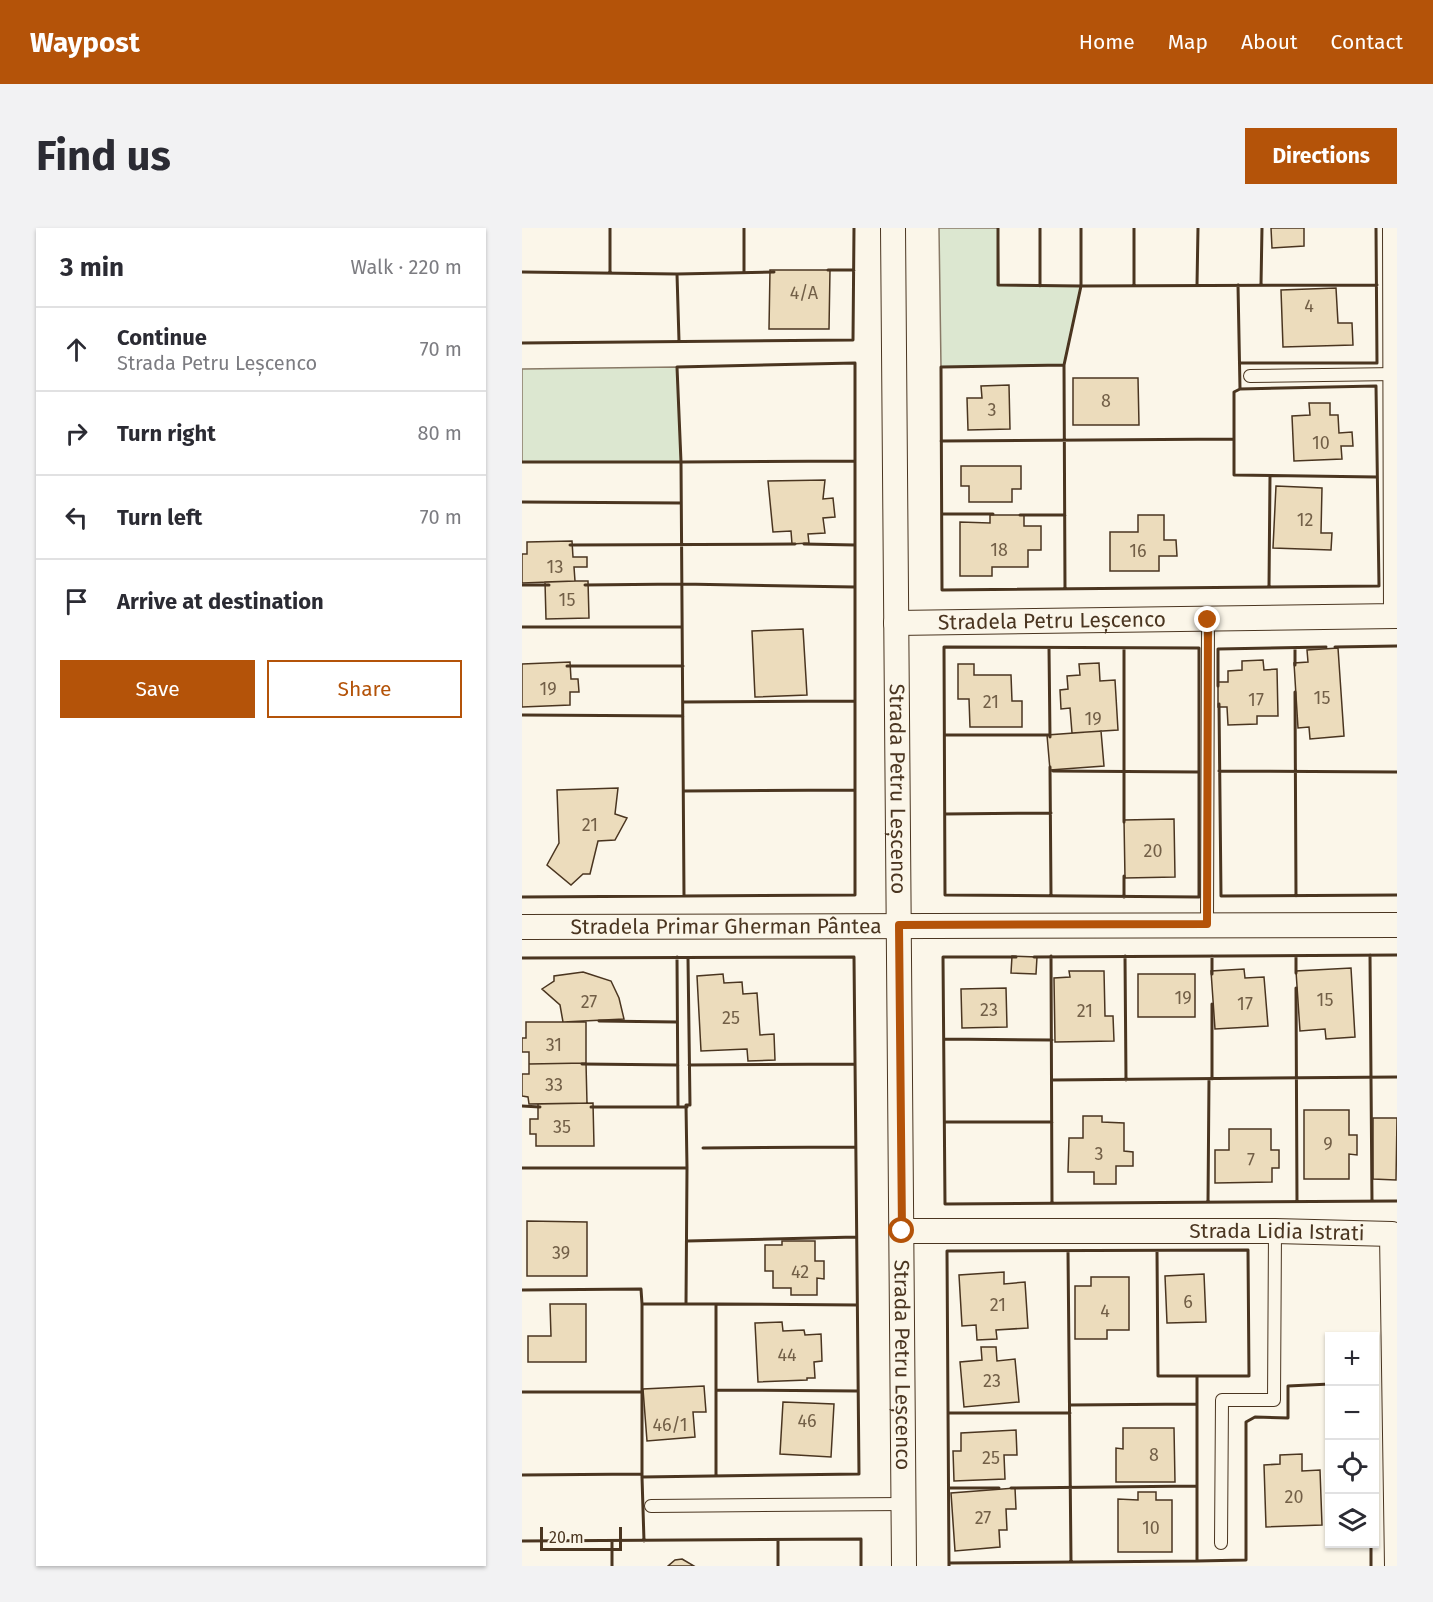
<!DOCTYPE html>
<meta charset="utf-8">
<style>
body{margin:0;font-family:"Fira Sans",sans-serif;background:#f2f2f3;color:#2b2b33}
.controls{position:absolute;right:18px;bottom:18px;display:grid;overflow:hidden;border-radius:0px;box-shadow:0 2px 4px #0004}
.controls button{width:54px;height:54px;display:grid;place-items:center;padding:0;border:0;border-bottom:2px solid #e1e1e2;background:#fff;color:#2b2b33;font:30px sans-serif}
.scale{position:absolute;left:18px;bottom:15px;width:82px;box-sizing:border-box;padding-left:6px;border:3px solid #4a3520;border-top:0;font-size:16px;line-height:21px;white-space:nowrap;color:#4a3520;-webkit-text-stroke:4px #fbf6e9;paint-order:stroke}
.stop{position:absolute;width:18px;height:18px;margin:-14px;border:4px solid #b45309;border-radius:50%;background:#fff}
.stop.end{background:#b45309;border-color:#fff;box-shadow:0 2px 6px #0008}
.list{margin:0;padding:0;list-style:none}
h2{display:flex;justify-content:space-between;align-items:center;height:78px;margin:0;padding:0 24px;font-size:26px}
h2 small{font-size:20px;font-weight:400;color:#7c7c81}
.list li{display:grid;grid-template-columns:39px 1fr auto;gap:18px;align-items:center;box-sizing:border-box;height:84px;padding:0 24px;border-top:2px solid #e1e1e2}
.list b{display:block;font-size:22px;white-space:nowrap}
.list p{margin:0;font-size:20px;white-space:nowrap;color:#7c7c81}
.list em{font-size:20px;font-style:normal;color:#7c7c81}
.actions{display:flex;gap:12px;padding:18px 24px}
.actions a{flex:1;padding:14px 0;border:2px solid #b45309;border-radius:0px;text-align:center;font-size:21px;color:#b45309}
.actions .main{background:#b45309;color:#fff}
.icon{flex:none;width:33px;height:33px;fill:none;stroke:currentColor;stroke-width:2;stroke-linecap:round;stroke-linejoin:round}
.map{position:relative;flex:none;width:875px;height:1338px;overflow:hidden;border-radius:0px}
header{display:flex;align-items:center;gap:36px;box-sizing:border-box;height:84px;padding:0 30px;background:#b45309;color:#fff}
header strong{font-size:28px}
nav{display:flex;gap:33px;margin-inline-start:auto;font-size:21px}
.intro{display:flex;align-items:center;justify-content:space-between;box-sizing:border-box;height:144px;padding:0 36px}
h1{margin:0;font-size:42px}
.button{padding:15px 27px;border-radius:0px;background:#b45309;color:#fff;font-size:21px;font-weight:700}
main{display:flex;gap:36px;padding:0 36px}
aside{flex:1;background:#fff;border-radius:0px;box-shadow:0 2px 4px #0004}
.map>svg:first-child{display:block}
</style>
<header>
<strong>Waypost</strong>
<nav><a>Home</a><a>Map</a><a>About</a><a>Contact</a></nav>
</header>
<div class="intro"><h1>Find us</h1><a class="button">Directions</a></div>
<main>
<aside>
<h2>3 min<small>Walk · 220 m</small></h2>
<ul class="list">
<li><svg class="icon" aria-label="ahead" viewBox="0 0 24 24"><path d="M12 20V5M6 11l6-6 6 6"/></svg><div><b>Continue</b><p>Strada Petru Leșcenco</p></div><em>70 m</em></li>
<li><svg class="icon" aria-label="right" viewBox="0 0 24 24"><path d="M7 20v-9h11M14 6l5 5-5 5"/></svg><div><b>Turn right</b></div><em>80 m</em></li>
<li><svg class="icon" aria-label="left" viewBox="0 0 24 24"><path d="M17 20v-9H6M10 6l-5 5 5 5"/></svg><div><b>Turn left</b></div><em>70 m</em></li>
<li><svg class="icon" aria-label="arrive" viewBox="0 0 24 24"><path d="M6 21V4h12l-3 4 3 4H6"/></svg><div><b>Arrive at destination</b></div></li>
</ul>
<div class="actions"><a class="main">Save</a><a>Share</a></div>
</aside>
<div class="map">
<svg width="875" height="1338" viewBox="0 0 875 1338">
<rect width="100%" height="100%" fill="#fbf6e9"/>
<path fill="#dce7d0" stroke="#887966" stroke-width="1.5" d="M417,0H476L477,57L559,58L542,137L419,139Z
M155,139L159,234H0V141Z"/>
<path fill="#ecdcbc" stroke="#4a3520" stroke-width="1.5" d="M749,0H782V18L750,20Z
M248,42H308L307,101H247Z
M814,60L816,95H830L831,117L761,119L759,62Z
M551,150H616L617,197H551Z
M487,157L488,201L446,202L445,170H460L459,158Z
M787,175H808V187H816L817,205L830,204L831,218H819L820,231L772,233L770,188L788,187Z
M439,238H499V261H490V274H447V258H439Z
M303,252L301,271L311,270L313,289L301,290L303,305L286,306L287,315L270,316L269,303L251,304L246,253Z
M754,258L800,260L799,305H810L809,322L751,320Z
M468,287H502V298H519V322H506V339H470V348H438V294L468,295Z
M616,287H642V312H654L655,328H637V343H588V304H616Z
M50,313L51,329H65V339H52L53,353L0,355V326H5V314Z
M53,353H66L67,390L24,391L23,354Z
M281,401L285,467L233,469L230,403Z
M816,420L822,508L788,511L787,499L776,500L772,435L786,434L785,422Z
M741,432L742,442L755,441L756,488H735V496L706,497L705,479H696V454H706V443L720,442V433Z
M48,434L49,451H56L57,464H48V477L0,479V436Z
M577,435L578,453L593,452L596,502L550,505L548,480L539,481L538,462L546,461L545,448L558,447L557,436Z
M436,436H452V447H489L490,473H500V499H448L447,471H436Z
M579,503L582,538L528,542L525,507Z
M96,560L93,586L105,590L93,612L76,613L68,646H61L49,657L25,637L37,615L35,562Z
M652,591L653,649L603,650L602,592Z
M490,728L515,729L514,746L489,745Z
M829,740L833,809L804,811L803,801L778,803L774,743Z
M722,741L723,750L742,749L746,798L693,801L689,743Z
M547,743H582L583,788H591L592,813L533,814L532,750L548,749Z
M61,744L89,753L97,770L102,791L41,794L38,777L20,761L32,753V748Z
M201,746L202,755L220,754L221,766L235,765L238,807L252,806L253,832L226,833L225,821L179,823L175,748Z
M616,746H673V789H616Z
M484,760L485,799L440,800L439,761Z
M4,794H64V835L7,836V824H0V810H4Z
M64,835L65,875L7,876L6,869L0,868V846H7V836Z
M71,875L72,918H14V906H8V891H16V876Z
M782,882H827V907H835V927L827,926V951H782Z
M561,888H580V894L602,895V923L611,924V938H594V956H572V944H546L547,910H561Z
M851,890H875L874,952L851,951Z
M707,901H749V922H757V940H750V954L693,955V922H707Z
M5,993L65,994V1048H5Z
M260,1013H293V1033H302V1051L295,1050V1067H269V1060H251V1043H243V1017H260Z
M482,1044V1056L503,1054L506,1100L474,1102L475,1111L455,1112L454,1097L440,1098L437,1047Z
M682,1046L684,1094L645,1095L643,1048Z
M569,1049H607V1102H585V1111H553V1058H569Z
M28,1076H64V1134H6V1108H29Z
M260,1094L261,1103L282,1102L283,1107L299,1106L300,1133L292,1134L293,1150H285V1152L236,1154L233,1095Z
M459,1119H474L475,1133L493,1131L497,1174L442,1179L438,1134L460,1132Z
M182,1158L184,1184H171L173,1209L125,1213L121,1161Z
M261,1174L312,1176L309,1229L258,1226Z
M601,1200H652L653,1254H594V1220L601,1221Z
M494,1202L495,1227H482L483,1251L432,1253L431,1223H439V1205Z
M780,1226V1243L798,1242L800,1297L744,1299L742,1237L758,1236V1227Z
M493,1260L494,1281H484L485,1302H477L478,1319L433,1323L429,1265Z
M616,1264H634V1272H650V1324H596V1271L616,1272Z
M160,1331L172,1338H146L153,1332Z"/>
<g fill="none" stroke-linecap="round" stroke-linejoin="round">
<defs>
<path id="service" d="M728,148L874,146
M685,696L686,392
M129,1278L381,1276
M699,1315L700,1172H752L753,1003"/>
<g id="minor">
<path id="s1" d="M371,0L382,1338"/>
<path id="s2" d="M374,395L874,388L873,0"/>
<path id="s3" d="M0,699L875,697"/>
<path id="s4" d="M380,1003H753L870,1006L875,1338"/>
</g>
</defs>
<use href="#service" stroke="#4a3520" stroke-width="14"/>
<use href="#minor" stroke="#4a3520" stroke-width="26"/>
<use href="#service" stroke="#fbf6e9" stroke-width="12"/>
<use href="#minor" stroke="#fbf6e9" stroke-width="24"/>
<path stroke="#4a3520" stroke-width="3" d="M88,0V45
M222,0V44
M476,0V57L559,58L542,137L419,139L420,362L857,358L854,158L718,161L716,57
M559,0V58L855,57
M612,0V57
M306,42H332
M0,44L155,46L252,44
M155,46L157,113
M675,57L676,0
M739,57L740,0
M518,58V0
M0,115L331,112L332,0
M718,135H855L854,0
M542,137L543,361
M718,161L712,164V247L855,249
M419,213L712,211
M0,234H159L155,139L333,135V667L0,669
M0,274L159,275
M420,286H471
M498,287H543
M282,316L333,317
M48,317L273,316
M0,357H27
M63,357L160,356L333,359
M747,359L748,248
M0,399H160
M422,419L677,420V669L423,667Z
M813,419L875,418
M527,420L528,509
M773,437V420
M45,438H161
M696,458V421L804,419
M773,464L774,668
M161,474L333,473
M697,476L699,668L875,667
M0,487L161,488
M423,507H528
M528,539L529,668
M531,543L677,544
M697,543L875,544
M162,563L333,562
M423,586L529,585
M602,594V420
M602,648V669
M162,668L159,234L333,233
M848,727L850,973
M529,728L530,975
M603,728L604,852
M774,728V745
M155,729L156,879H165
M494,729H421L423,976L875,973
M512,729L875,727
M0,730L332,729L337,1246L120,1249L122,1313
M690,746V728
M774,760L775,973
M77,793L155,794
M422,811L530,812
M60,836L156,837
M167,837L333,836
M690,851V776
M530,852L875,849
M0,878L18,879
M69,879H156
M423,894H530
M181,920L333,919
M0,940H165L164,1076H194V1248
M165,940L164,877H168L166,730
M686,974L687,851
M165,1013L334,1009
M546,1023L549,1334
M635,1023L636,1148H675
M0,1062L119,1061L120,1076H164
M194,1076L335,1077
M194,1162L336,1163
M0,1164H120
M548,1177L675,1176
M426,1185H548
M0,1247L120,1246
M120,1249V1076
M427,1260H477
M489,1260L675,1258
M0,1313L339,1311V1338
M90,1313V1338
M256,1313V1338
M849,1316V1338
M427,1335L675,1333
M427,1338L425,1023L726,1022L727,1148H675V1333L724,1332V1194L733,1189L766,1190V1158L808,1156"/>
</g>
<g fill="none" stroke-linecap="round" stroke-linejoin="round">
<path stroke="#b45309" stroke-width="8" d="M380,1003L377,697L685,696L686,392"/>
</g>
<g text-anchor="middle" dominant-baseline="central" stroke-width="4.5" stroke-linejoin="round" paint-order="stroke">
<g font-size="18" fill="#725f47">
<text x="282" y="65">4/A</text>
<text x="787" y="78">4</text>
<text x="584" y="173">8</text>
<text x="470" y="182">3</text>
<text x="799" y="215">10</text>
<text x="783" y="292">12</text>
<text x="477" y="322">18</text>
<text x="616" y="323">16</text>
<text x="33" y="339">13</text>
<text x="45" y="372">15</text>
<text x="26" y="461">19</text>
<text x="800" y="470">15</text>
<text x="734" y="472">17</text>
<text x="469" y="474">21</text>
<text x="571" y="491">19</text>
<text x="68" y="597">21</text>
<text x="631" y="623">20</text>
<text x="661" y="770">19</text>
<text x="803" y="772">15</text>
<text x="67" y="774">27</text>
<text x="723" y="776">17</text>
<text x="467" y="782">23</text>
<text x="563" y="783">21</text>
<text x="209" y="790">25</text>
<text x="32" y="817">31</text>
<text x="32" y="857">33</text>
<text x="40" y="899">35</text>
<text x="806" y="916">9</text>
<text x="577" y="926">3</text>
<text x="729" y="932">7</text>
<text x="39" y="1025">39</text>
<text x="278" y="1044">42</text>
<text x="666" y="1074">6</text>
<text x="476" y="1077">21</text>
<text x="583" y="1083">4</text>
<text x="265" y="1127">44</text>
<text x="470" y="1153">23</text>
<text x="285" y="1193">46</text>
<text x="148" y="1197">46/1</text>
<text x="632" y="1227">8</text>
<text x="469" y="1230">25</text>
<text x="772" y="1269">20</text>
<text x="461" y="1290">27</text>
<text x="629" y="1300">10</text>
</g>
<g font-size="21" fill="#4a3520" stroke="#fbf6e9">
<text stroke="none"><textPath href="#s2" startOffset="156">Stradela Petru Leșcenco</textPath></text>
<text stroke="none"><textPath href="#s1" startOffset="561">Strada Petru Leșcenco</textPath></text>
<text stroke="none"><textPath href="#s3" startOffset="204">Stradela Primar Gherman Pântea</textPath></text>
<text stroke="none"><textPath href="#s4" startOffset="375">Strada Lidia Istrati</textPath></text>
<text stroke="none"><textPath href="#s1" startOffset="1137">Strada Petru Leșcenco</textPath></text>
</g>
</g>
</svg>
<div class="controls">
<button>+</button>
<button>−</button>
<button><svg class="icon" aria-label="locate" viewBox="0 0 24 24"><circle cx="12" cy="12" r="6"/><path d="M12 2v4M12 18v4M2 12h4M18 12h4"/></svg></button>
<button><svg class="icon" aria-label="layers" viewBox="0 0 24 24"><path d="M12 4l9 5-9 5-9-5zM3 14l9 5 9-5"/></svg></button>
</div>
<div class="scale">20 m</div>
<div class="stop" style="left:380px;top:1003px"></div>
<div class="stop end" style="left:686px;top:392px"></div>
</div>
</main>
